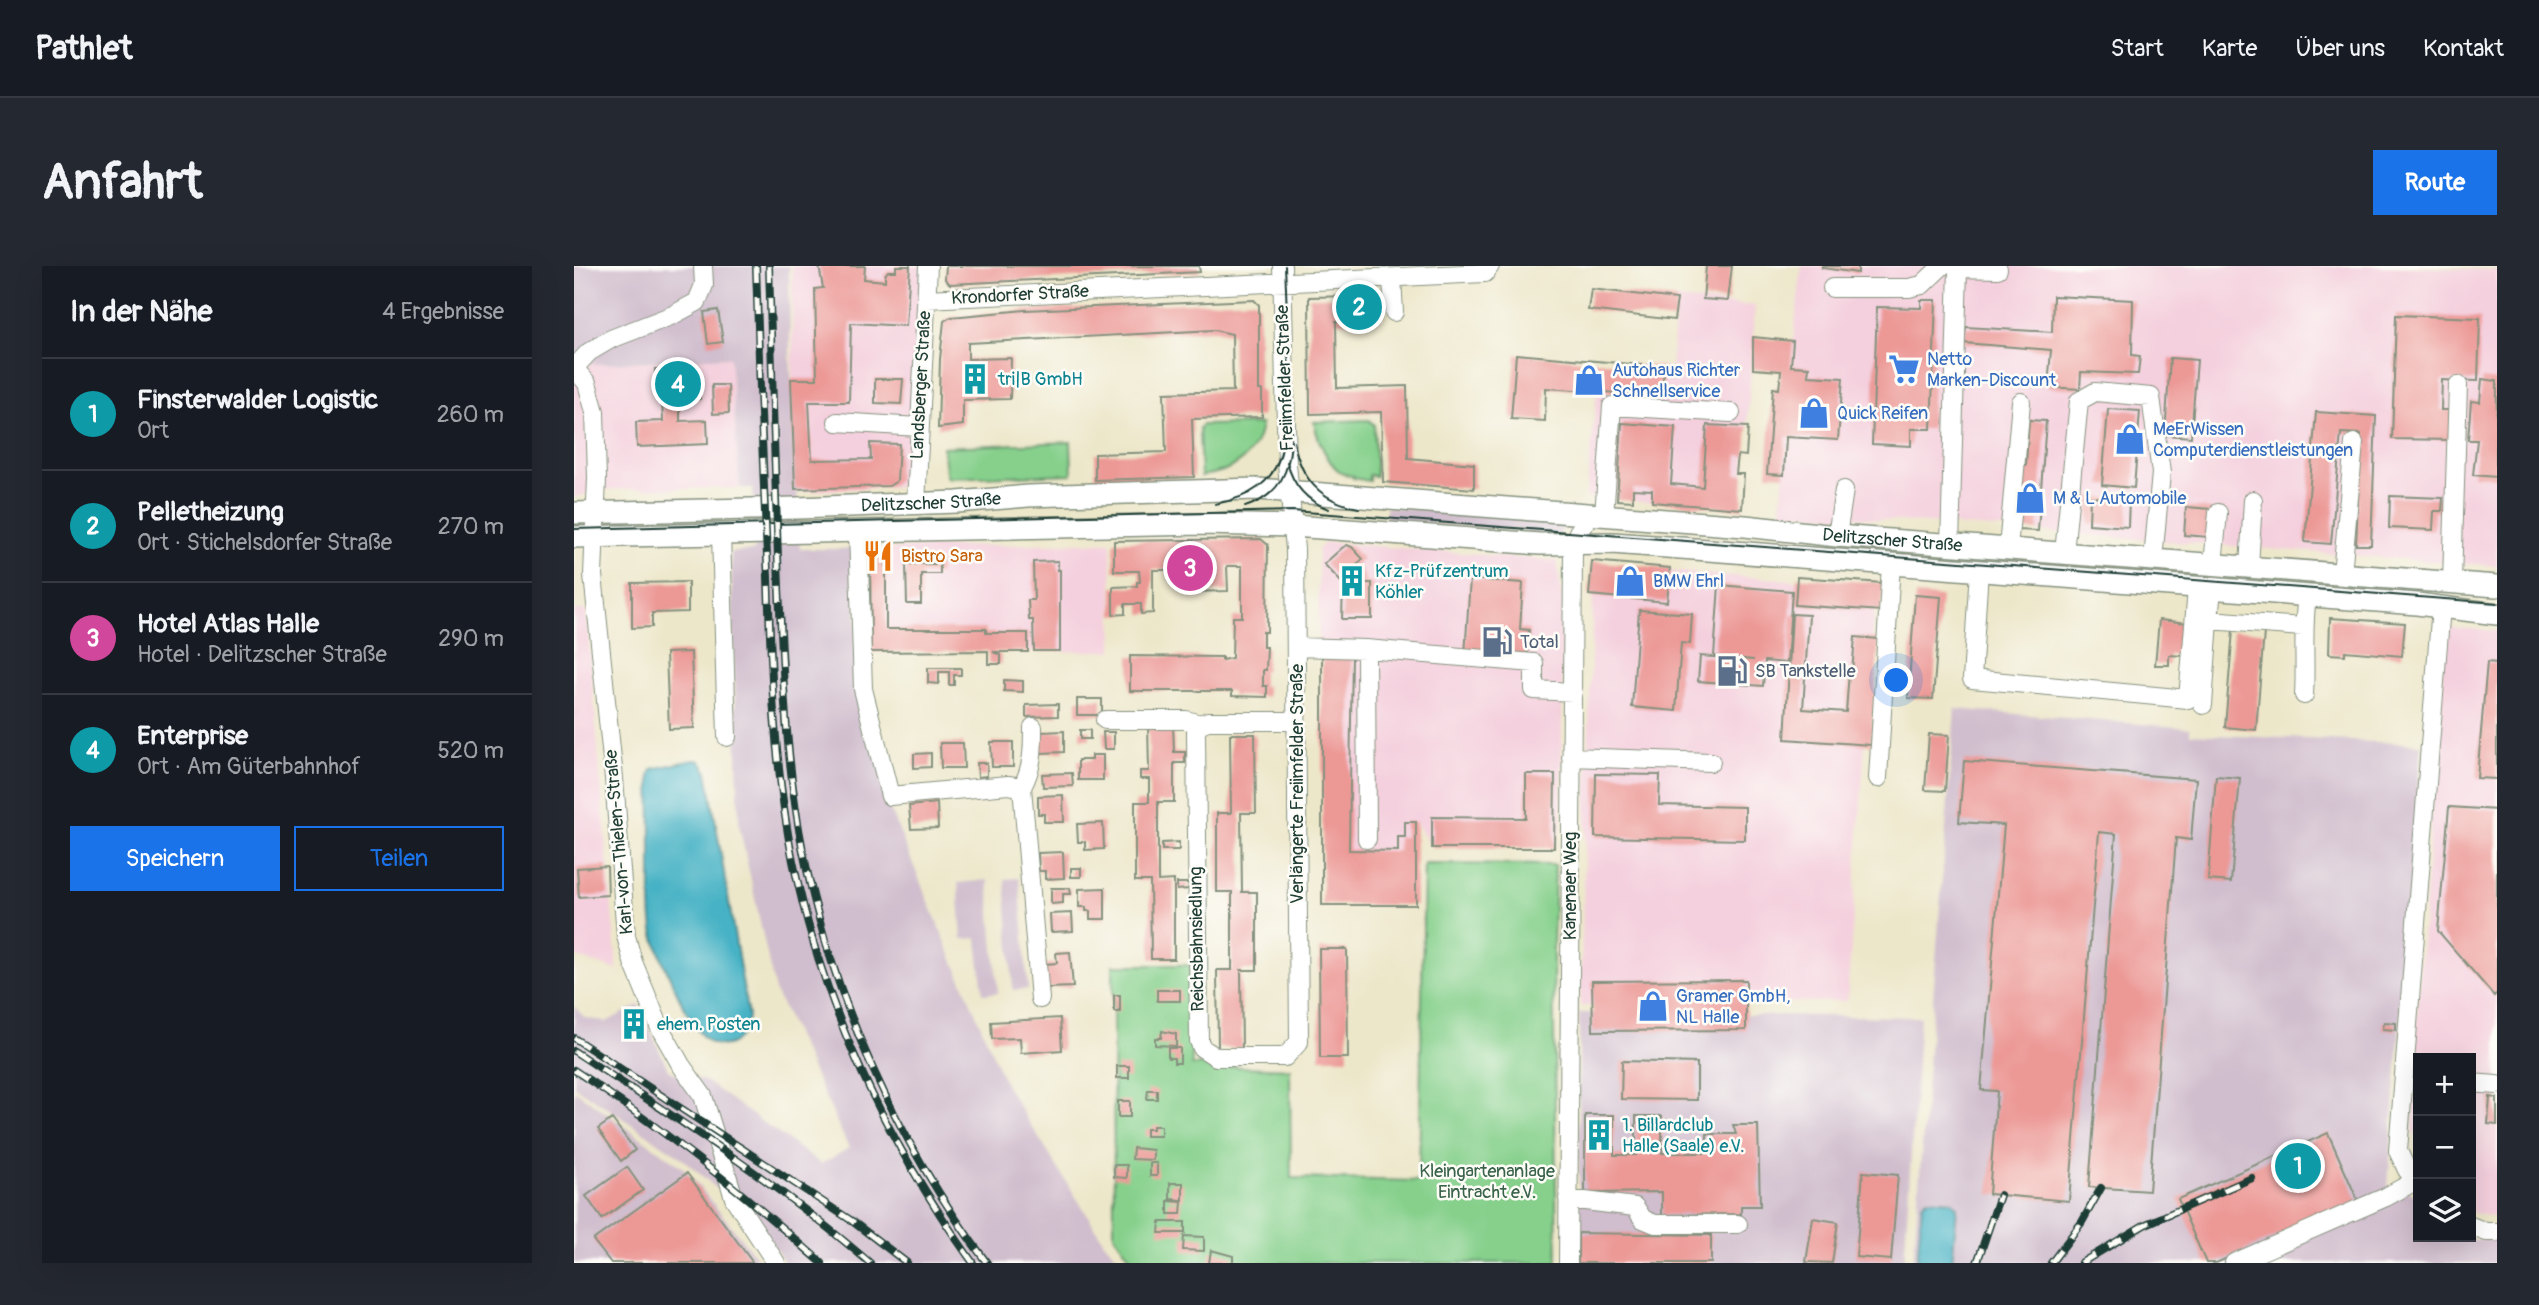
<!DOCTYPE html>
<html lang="de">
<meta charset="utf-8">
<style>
body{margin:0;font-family:Pangolin,sans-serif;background:#242831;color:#f1f3f6}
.controls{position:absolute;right:21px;bottom:21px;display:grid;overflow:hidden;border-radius:0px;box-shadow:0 7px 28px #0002}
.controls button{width:63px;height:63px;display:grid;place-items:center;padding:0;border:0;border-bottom:2px solid #363941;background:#171b24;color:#f1f3f6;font:35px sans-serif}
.you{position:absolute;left:1323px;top:415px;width:24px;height:24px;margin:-18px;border:5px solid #fff;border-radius:50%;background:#1a73e8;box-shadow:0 0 0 10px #1a73e833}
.badge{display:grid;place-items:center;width:46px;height:46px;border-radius:50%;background:#1a73e8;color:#fff;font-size:23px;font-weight:700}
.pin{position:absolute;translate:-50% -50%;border:4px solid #fff;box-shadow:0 2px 7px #0006}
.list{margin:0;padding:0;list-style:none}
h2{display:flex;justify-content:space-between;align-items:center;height:91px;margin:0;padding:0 28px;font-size:30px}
h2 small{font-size:23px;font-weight:400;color:#9ea1a6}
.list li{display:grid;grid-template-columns:46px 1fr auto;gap:21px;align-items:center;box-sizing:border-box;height:112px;padding:0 28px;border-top:2px solid #363941}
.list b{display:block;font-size:26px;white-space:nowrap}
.list p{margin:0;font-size:23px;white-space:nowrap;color:#9ea1a6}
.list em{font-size:23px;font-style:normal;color:#9ea1a6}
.actions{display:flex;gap:14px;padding:21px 28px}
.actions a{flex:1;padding:16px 0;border:2px solid #1a73e8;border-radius:0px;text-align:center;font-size:24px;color:#1a73e8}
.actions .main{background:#1a73e8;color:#fff}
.icon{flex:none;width:38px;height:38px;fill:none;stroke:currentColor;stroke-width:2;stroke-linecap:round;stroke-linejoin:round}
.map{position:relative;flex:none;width:1923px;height:997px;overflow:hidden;border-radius:0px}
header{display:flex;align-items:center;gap:42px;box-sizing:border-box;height:98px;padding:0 35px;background:#171b24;border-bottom:2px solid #363941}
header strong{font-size:33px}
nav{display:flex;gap:38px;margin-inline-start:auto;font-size:24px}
.intro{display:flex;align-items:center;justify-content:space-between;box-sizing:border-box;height:168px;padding:0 42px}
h1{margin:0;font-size:49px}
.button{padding:18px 32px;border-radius:0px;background:#1a73e8;color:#fff;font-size:24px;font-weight:700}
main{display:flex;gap:42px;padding:0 42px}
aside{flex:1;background:#171b24;border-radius:0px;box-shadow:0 7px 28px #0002}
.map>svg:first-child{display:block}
</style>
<header>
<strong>Pathlet</strong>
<nav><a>Start</a><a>Karte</a><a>Über uns</a><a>Kontakt</a></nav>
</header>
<div class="intro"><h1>Anfahrt</h1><a class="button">Route</a></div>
<main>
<aside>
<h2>In der Nähe<small>4 Ergebnisse</small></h2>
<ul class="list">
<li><span class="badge" style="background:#0f9aa8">1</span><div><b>Finsterwalder Logistic</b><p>Ort</p></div><em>260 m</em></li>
<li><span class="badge" style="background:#0f9aa8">2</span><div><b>Pelletheizung</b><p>Ort · Stichelsdorfer Straße</p></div><em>270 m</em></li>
<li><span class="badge" style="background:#d1479c">3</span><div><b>Hotel Atlas Halle</b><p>Hotel · Delitzscher Straße</p></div><em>290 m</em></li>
<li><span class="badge" style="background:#0f9aa8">4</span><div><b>Enterprise</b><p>Ort · Am Güterbahnhof</p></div><em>520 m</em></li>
</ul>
<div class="actions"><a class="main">Speichern</a><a>Teilen</a></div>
</aside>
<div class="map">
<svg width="1923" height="997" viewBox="0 0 1923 997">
<rect width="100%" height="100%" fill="#fdfcf7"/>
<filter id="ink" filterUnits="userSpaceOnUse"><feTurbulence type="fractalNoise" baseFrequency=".0143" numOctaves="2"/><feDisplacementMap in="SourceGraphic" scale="14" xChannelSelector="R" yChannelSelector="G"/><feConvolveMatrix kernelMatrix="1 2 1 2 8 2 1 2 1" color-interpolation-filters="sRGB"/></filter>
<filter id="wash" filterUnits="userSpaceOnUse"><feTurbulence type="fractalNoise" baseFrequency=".00686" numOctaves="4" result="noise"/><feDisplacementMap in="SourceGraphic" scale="28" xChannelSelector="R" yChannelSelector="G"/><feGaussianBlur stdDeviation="1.57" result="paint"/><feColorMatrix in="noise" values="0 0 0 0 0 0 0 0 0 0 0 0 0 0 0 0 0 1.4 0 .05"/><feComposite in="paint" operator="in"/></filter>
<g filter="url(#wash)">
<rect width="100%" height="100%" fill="#ede7ca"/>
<path fill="#f4cfdd" d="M218,0H353L340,220L220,226Z
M1228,0H1805L1923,4V300L1207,246L1219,75Z
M1103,33L1181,40L1168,243L1012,231L1023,126L1088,130L1090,101H1097Z
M156,91L166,222L39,223L0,231V99Z
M537,276L539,385L413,386V363H295L294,283Z
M752,276L983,295L989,338L988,463L987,560L980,582H858L842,557V639H748V390L745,389L744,283Z
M1020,300L1302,320L1273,735L1006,740Z
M0,344H12L43,704L0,690Z
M1871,361L1923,365V952L1897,946V792H1844V875L1838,863L1841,769Z"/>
<path fill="#d0bdcd" d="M0,0H215L216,85L226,283H281L283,380L312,534L432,820L531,977L549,997H211L185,959L104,889L0,820V740L11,752L32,756L65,739L95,805L131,815L247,898L275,882L201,725L165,559L157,286L181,285L179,222H166L156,91L0,99Z
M812,241L996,254L982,273H954L953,265L812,254Z
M1381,443L1616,462V468L1847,478L1814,921L1824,917L1844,932V971H1896L1901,974L1923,972V997H1339Z
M445,612L454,723L439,724L431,613Z
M414,614L424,727L409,728L403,672L388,673L384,617Z
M1005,747L1346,751L1330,997H1005Z
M0,824L112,904L187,997H0Z"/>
<path fill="#86d08c" stroke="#528660" stroke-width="2" d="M795,154L800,159L802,210L795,209V215L779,212L780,210C758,211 744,176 740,156Z
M687,158C683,191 658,206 627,210L625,163L628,159Z
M497,176L498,208L373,212L369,181Z
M850,598L981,599L979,686L983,997H560L540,969L539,699H616L618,799L716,803L717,912L845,915Z"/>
<path fill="#47b2c5" stroke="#33787c" stroke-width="2" d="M119,494L126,495L133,505L174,750C172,762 169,771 158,777C150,781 140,780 133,774C116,762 83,686 79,664C76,644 77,624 77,605C77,572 77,540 76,508L79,503Z
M1353,933L1378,935L1383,941L1378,997H1343L1348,938Z"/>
<g id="blocks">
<path fill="#ec9996" d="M245,0H291L290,13L311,15V9L314,5H322V0H336L332,60L277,57L275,136H235L238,194L297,193L296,177L325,178L323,215L315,220L221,223L217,113H243L241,23L249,22Z
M372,0H625L626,6L376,18L371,13Z
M1132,0H1158L1154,35L1129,33Z
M1248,0H1284V7L1248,2Z
M1017,23L1103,33L1100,54L1014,44Z
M780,30V33L790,34L792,49L780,50L781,56H762L763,122L833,120L834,192L900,198V223L809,216L807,146L736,148L735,31Z
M1479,30L1559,34L1558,89L1566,90L1564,108L1507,106L1506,123L1474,121L1477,84L1390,77L1392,61L1478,66Z
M680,34L685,39V124H688V151L618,153L620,211L521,214V188L592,186L590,127L659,125L658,68L640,64L394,77V93L437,92L436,133L389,134V159L364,162L366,93L370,55L377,51L451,44Z
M1347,34H1362L1357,163H1337V180L1298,178L1303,41L1347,42Z
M144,44L149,76L134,78L130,46Z
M1822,49L1906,52L1904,115L1868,114L1867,144H1879L1878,174L1818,173Z
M1179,71L1219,75L1217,100L1235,101L1234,110L1269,112L1264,174L1212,171L1210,209L1193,208L1199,122L1205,123L1207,105L1179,103Z
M942,88L1090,101L1088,130L972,122L971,155L937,153Z
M1596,92L1623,94L1617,171L1591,169Z
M125,102L126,133H106V155L133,154L134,178L63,181L62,156L89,155L88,134H82L81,103Z
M301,113H329L327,138L301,137Z
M1908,113L1923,115L1922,211L1899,209L1903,174H1894L1897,135L1906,136Z
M138,119H154L155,147L139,148Z
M1534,143L1566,145L1560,222L1528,219Z
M1742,146L1802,150L1797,279H1782L1787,168L1767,167L1757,278L1731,276Z
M1455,154L1472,155L1464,265L1444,264L1448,199H1452Z
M1048,157L1101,161L1097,218L1129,221L1133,159L1174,161L1172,190L1164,189L1162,208H1170L1168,243L1078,236V224L1059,223V235L1043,234Z
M1816,230L1869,232L1868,245H1860L1859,264L1815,262Z
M1516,231L1555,233L1554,261L1515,258Z
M1612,241L1637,243L1635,271L1610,269Z
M687,273L694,279L693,366H689V381H693L692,404H689V420H693V431L658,430V425H556V390L648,391V394L658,392L659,351H668V300H653L654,325L613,326V304H579V347L567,348V338H551V348L539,349V321L563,320V316H566L565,305H540V275Z
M773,279L778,281L789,293L783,298L791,312V317H798V353H768L769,318L750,298L768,282Z
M296,284H312V363H412V367H454V386H419L427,389V398H414V385L297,386Z
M484,295V304H486V385H460L459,354H455L454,334H460L459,296Z
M1018,295L1096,302L1093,336L1015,329Z
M332,298H366V308H347V338H333Z
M1223,311L1309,317L1308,345L1221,339Z
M896,313L949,317L946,363L955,364L953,393L891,389Z
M114,316V346L78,347V361L58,362V317Z
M1145,319L1218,325L1213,397L1191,395L1189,420L1124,415L1126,390L1180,394L1140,390Z
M1341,329L1367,331L1359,433L1334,432Z
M1065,344L1118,348L1116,378L1107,377L1102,445L1058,441Z
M1218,348L1235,349L1229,443L1272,446L1275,406H1278L1281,371L1305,373L1297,479L1211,473Z
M1756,352L1831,357L1828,390L1771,385V389L1755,388Z
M1585,354L1614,357L1611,390L1595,389V399H1581Z
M1659,364L1690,366L1682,464L1651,461Z
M117,386L120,462L95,463L92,387Z
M748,389H778L775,584L824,585V571H831V556H842V639H748Z
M1913,396L1923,397V513L1903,512Z
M354,402H387V409H380V419H375V406H365V418L354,417Z
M430,414L449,415V426L430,425Z
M503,433H528V449H503Z
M484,438V450L452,451V439Z
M599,457L600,486H611V497H600V536H584V615L600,614V693H577L576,615H561V536H575V513H566V505H575L574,458Z
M506,464H516V473H506Z
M490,465V486L467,487V466Z
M529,466H540V483H530Z
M656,468H681L682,547H667L668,626H683V704H667L668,782H644L643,704H658V626H643V547H657Z
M1355,468L1375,469L1371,525L1351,524Z
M417,476H439V501H418Z
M366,477H389L390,502H367Z
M357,487V501L340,502V488Z
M518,489H529V514H504V494H518Z
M1390,495L1622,513L1617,574L1602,572L1575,925L1515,921L1542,568L1525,566L1495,935L1415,928L1423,825L1407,824L1430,559L1385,556Z
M403,497H413V510L404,511Z
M498,507L499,520L469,521L468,508Z
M952,508H981L980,582H858V551L952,552Z
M1022,508L1086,509L1085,539L1171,541V574L1021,571Z
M1642,510L1666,512L1657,616L1634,614Z
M489,529L490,556H470V548H464V530Z
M363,537L364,562L337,563L335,540Z
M1875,541L1923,544V727L1920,730L1864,665Z
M529,557L530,583L511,584V576H504L503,558Z
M605,576V584H588V577Z
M489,586L490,612L471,613V605H465L464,587Z
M33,600L34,629L5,631L3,602Z
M497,602H507V611H497Z
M603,617H615V623L603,624Z
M477,622H496L497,628H489V637L477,638Z
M531,622V653H516V645H512V641H505V623Z
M498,647L499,665L477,666L476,648Z
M745,683H773L774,792H746Z
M496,686L499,721L473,722L471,698L483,697L482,687Z
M1172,714V764L1019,765L1018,715Z
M583,724H606V735H583Z
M540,729H546V746H540Z
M62,746L71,762L59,769L50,753Z
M486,752L488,784L447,787L446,772L418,773L417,756Z
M1810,756L1822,757V764L1809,763Z
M588,765L602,768V780L581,779V772H587Z
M594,782H606V797H600V792H594Z
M1048,795L1123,797V834L1047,833Z
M543,800H555V812H543Z
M574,824H583V833H573Z
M1916,831L1923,832V859L1914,858Z
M544,835H556V851H544Z
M1011,849H1040V889H1062V850H1088V887H1133V868H1162L1159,859H1184L1186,940H1167V948L1088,949V926L1011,927Z
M38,853L61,884L47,895L24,863Z
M579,860H587V870H572V863H579Z
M1754,867L1784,935L1642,997H1632L1604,933Z
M559,882L579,884V894L558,893Z
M576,897H583V910H576Z
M540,899H553V912L540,911Z
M53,901L69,924L28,953L12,930Z
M1289,906L1324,909L1317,994L1282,991Z
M113,907L179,997H37L19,974Z
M596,917H609V934L596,933Z
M594,935L608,936L607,948H594Z
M1239,952L1264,956L1258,997L1232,996Z
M586,956H611V967H585Z
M1004,967L1137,969V997H1004Z
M610,970L630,971V985L609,984Z
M637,984L659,990V997H635Z"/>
</g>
</g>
<g filter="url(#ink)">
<use href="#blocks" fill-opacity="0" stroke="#86927f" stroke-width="2"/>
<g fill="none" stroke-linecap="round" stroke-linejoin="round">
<defs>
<path id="minor" d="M708,0L713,198L721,283L725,776L711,791H642L628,782L625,775L622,466L626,458L634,455H722
M818,12L820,46
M1258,22H1335L1348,19L1368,0
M352,33L911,7L916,0
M0,102L13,117L21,146L23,212L19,309L40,512L52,670L59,696L86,762L107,799L129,830L160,932L202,997
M0,102L15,86L37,73L99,49L123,36L130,19L129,0
M263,156L345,161
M342,238L354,0
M1030,249L1038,140L1157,147
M284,265L289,423L316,530L434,519L448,521
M147,268L153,471
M1263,270L1270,224
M1376,279L1384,2L1424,3
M1434,283L1447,136
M1490,287L1505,135L1521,126L1577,131L1587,207L1579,294
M1639,298L1644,247
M1675,301L1679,234
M1405,304L1398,413L1614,433L1623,322
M1768,308L1780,177
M1878,316L1884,119
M1638,323L1635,354L1729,361
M722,381L792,383L960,397V424L999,426
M792,383L793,573
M1730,429C1732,395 1728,363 1733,329
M1629,439L1635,354
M531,454H612L626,458
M459,461C459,483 459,501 448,521L466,733
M997,491L1137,496
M1304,512L1317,298
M1897,817L1923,819
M1844,917L1833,904L1824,885L1867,340
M994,933L1061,941L1069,953L1081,958H1164
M1897,960L1912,966H1923
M994,997L999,285L1004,266L1017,248
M1660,997L1812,931L1841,915"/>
<g id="major">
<path id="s1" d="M0,247L223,242L383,236L454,230L683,223L1171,260L1263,270L1923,320"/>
<path d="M0,271L629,258L719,260L966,278L1038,277L1134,284L1843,338L1923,348"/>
</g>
</defs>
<use href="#minor" stroke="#86927f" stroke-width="20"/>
<use href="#major" stroke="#86927f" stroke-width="24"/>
<use href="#minor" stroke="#fff" stroke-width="18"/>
<use href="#major" stroke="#fff" stroke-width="21"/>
<path stroke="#1f3d34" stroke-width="2" d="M720,176C727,214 747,235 785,242
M713,196C719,220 732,235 755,243
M641,238C674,232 701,218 708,182
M671,241C689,235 704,224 711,206C721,180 716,148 715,120C714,80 713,40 711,0
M0,263L718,245L1923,337"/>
<defs>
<path id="rail" d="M182,0C185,104 189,208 194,311C197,407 200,501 219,595C250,745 311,873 399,997
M195,0C198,107 201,215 205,322C209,410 212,499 229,585C259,734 322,875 413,997
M0,772L278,955L333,997
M0,785C102,852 204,917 296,997
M0,804C88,862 170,927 248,997
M1403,997L1426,929
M1477,997L1508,956L1527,922
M1507,997L1570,959L1678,912"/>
</defs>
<use href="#rail" stroke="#1f3d34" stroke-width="8"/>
<use href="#rail" stroke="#fdfcf7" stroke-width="5" stroke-dasharray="16" stroke-linecap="butt"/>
</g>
</g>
<defs>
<symbol id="supermarket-bare" viewBox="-9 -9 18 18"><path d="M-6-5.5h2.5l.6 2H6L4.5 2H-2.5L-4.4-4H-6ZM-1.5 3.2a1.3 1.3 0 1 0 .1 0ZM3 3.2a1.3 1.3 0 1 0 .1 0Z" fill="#3f7fe0" stroke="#fdfcf7" stroke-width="2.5" paint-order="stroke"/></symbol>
<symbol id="building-bare" viewBox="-9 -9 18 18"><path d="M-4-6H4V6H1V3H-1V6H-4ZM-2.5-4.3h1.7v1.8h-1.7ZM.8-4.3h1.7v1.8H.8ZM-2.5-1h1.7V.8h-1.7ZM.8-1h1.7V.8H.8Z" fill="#0f9aa8" stroke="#fdfcf7" stroke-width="2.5" paint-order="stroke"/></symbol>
<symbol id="shop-bare" viewBox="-9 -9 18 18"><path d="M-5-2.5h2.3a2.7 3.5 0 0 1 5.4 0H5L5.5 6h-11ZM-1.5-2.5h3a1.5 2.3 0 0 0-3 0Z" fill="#3f7fe0" stroke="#fdfcf7" stroke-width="2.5" paint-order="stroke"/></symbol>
<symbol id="restaurant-bare" viewBox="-9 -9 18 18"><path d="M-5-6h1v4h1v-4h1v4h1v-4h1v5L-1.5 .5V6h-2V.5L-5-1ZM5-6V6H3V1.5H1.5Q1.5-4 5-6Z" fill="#e8710a" stroke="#fdfcf7" stroke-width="2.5" paint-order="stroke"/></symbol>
<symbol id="fuel-bare" viewBox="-9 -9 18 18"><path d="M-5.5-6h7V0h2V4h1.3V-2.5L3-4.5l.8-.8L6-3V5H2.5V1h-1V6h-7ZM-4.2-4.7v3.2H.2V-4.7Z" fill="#5c6f8a" stroke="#fdfcf7" stroke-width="2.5" paint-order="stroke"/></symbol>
</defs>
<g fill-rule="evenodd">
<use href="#supermarket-bare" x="1308" y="81" width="44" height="44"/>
<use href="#building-bare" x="379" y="91" width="44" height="44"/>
<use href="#shop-bare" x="993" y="92" width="44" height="44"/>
<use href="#shop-bare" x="1218" y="125" width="44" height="44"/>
<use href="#shop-bare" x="1534" y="151" width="44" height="44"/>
<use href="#shop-bare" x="1434" y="210" width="44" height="44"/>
<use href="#restaurant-bare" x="282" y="268" width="44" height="44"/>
<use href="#building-bare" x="756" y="293" width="44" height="44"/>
<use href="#shop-bare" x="1034" y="293" width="44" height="44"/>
<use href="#fuel-bare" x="901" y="354" width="44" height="44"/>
<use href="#fuel-bare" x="1136" y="383" width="44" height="44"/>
<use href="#shop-bare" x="1057" y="718" width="44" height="44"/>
<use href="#building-bare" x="38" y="736" width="44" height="44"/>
<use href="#building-bare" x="1003" y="847" width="44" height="44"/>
</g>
<g text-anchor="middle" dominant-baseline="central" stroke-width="5" stroke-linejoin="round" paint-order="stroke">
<g font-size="18" fill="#1f3d34" stroke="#fdfcf7">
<text transform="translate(446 29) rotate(-3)">Krondorfer Straße</text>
<text transform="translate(711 112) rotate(-92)">Freiimfelder Straße</text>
<text transform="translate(347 119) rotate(-87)">Landsberger Straße</text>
<text stroke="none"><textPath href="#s1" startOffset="357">Delitzscher Straße</textPath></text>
<text stroke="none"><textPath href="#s1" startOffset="1321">Delitzscher Straße</textPath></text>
<text transform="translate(723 518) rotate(-90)">Verlängerte Freiimfelder Straße</text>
<text transform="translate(45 576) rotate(-95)">Karl-von-Thielen-Straße</text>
<text transform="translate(996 620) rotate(-90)">Kanenaer Weg</text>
<text transform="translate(623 673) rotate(-91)">Reichsbahnsiedlung</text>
</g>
<g font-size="18" fill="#366cbe" stroke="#fdfcf7" text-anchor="start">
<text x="1353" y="93">Netto<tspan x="1353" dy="21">Marken-Discount</tspan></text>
<text x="1038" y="104">Autohaus Richter<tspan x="1038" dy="21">Schnellservice</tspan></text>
<text x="1263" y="147">Quick Reifen</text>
<text x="1579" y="163">MeErWissen<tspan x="1579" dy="21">Computerdienstleistungen</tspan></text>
<text x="1479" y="232">M &amp; L Automobile</text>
<text x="1079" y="315">BMW Ehrl</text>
<text x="1102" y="730">Gramer GmbH,<tspan x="1102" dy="21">NL Halle</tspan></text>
</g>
<g font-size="18" fill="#0d838f" stroke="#fdfcf7" text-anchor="start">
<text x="424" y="113">tri|B GmbH</text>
<text x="801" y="305">Kfz-Prüfzentrum<tspan x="801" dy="21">Köhler</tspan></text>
<text x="83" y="758">ehem. Posten</text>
<text x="1048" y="859">1. Billardclub<tspan x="1048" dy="21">Halle (Saale) e.V.</tspan></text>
</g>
<g font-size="18" fill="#c56008" stroke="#fdfcf7" text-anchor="start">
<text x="327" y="290">Bistro Sara</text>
</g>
<g font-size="18" fill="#4e5e75" stroke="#fdfcf7" text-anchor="start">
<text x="946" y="376">Total</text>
<text x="1181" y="405">SB Tankstelle</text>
</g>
<g font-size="18" fill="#39624a" stroke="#fdfcf7">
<text x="913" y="905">Kleingartenanlage<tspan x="913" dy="21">Eintracht e.V.</tspan></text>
</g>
</g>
</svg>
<div class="controls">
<button>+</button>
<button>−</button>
<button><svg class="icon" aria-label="layers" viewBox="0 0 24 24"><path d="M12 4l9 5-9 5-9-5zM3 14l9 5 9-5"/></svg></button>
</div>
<div class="you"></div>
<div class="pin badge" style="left:1724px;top:900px;background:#0f9aa8">1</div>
<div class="pin badge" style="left:785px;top:41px;background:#0f9aa8">2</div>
<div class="pin badge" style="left:616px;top:302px;background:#d1479c">3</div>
<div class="pin badge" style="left:104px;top:118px;background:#0f9aa8">4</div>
</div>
</main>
